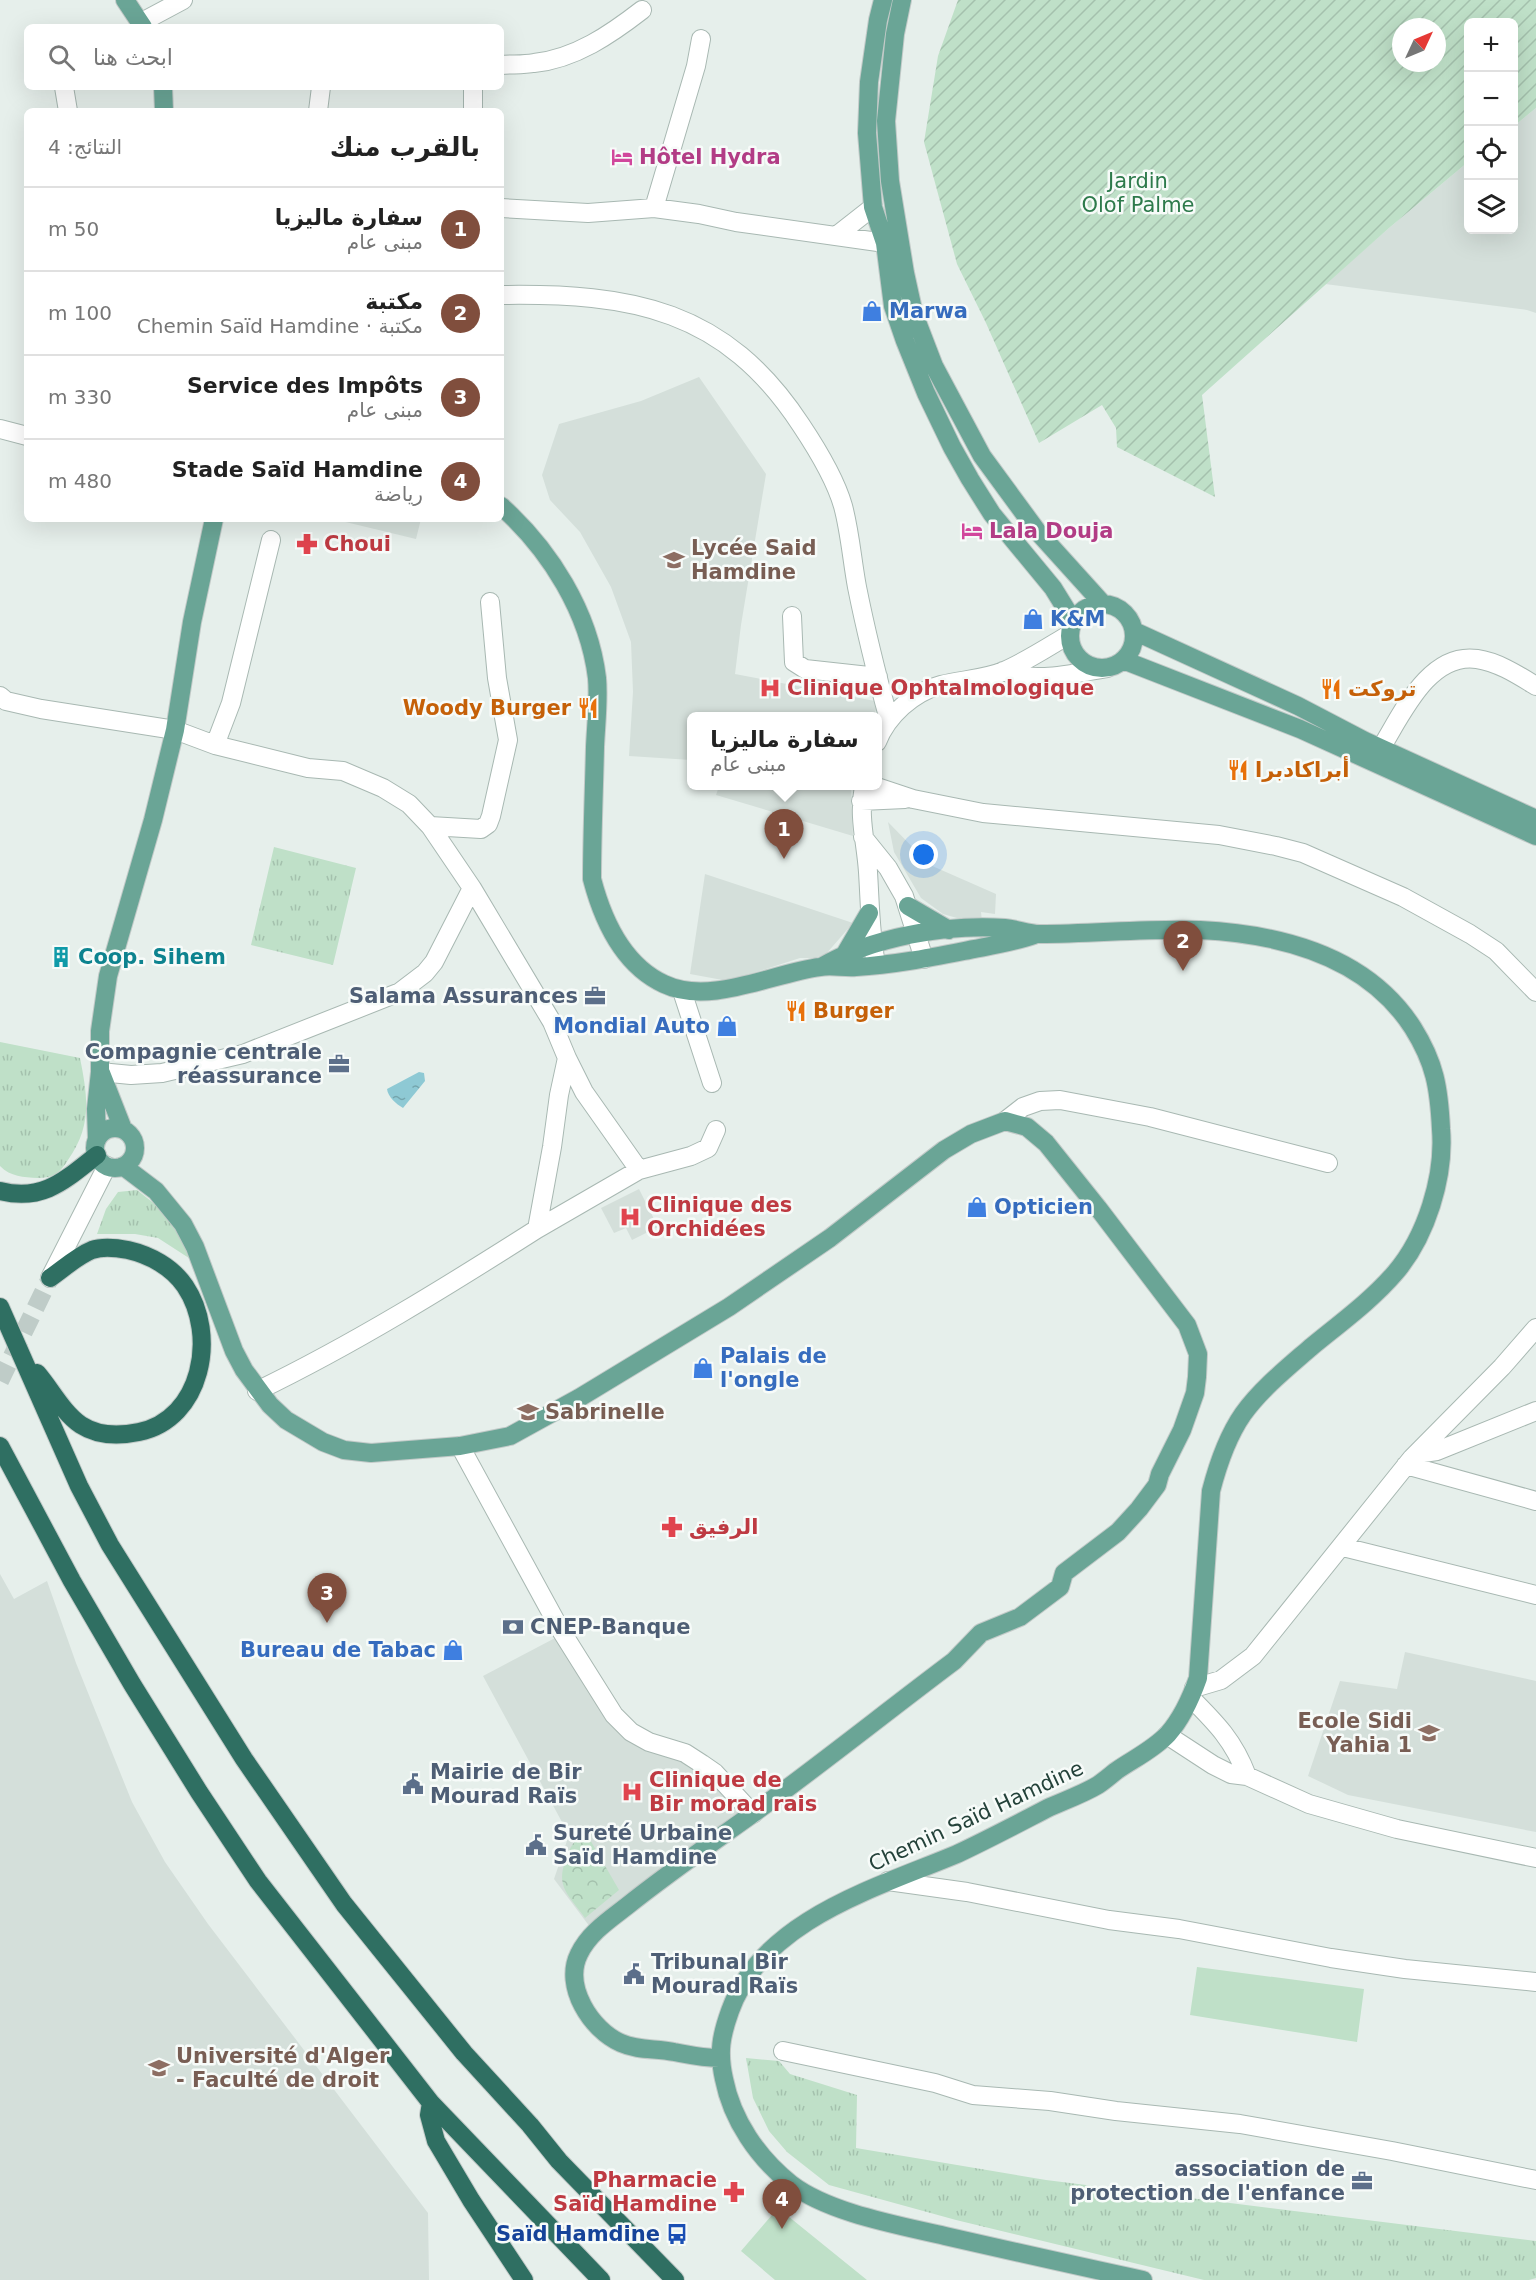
<!DOCTYPE html>
<html lang="ar">
<meta charset="utf-8">
<style>
body{margin:0;font-family:"DejaVu Sans","Noto Sans Arabic",sans-serif;background:#f6f6f6;color:#222;direction:rtl}
.controls{position:absolute;right:18px;top:18px;display:grid;overflow:hidden;border-radius:9px;box-shadow:0 6px 24px #0002}
.controls button{width:54px;height:54px;display:grid;place-items:center;padding:0;border:0;border-bottom:2px solid #e0e0e0;background:#fff;color:#222;font:30px sans-serif}
.compass{position:absolute;left:1392px;top:18px;width:54px;height:54px;border-radius:50%;background:#fff;box-shadow:0 6px 24px #0002;rotate:46deg}
.you{position:absolute;left:924px;top:855px;width:21px;height:21px;margin:-15px;border:4px solid #fff;border-radius:50%;background:#1a73e8;box-shadow:0 0 0 9px #1a73e833}
.badge{display:grid;place-items:center;width:39px;height:39px;border-radius:50%;background:#804e3d;color:#fff;font-size:20px;font-weight:700}
.pin{position:absolute;translate:-50% -50px;filter:drop-shadow(0 2px 3px #0008)}
.pin::after{content:'';position:absolute;top:32px;width:21px;height:18px;background:inherit;clip-path:polygon(0 0,100% 0,50% 100%)}
.popup{position:absolute;left:687px;top:712px;width:195px;height:78px;box-sizing:border-box;display:grid;place-content:center;border-radius:9px;background:#fff;filter:drop-shadow(0 2px 4px #0005);font-size:20px;white-space:nowrap;color:#767676}
.popup b{font-size:22px;color:#222}
.popup::after{content:'';position:absolute;left:50%;top:100%;margin-left:-12px;border:12px solid transparent;border-top-color:#fff}
.list{margin:0;padding:0;list-style:none}
h2{display:flex;justify-content:space-between;align-items:center;height:78px;margin:0;padding:0 24px;font-size:26px}
h2 small{font-size:20px;font-weight:400;color:#767676}
.list li{display:grid;grid-template-columns:39px 1fr auto;gap:18px;align-items:center;box-sizing:border-box;height:84px;padding:0 24px;border-top:2px solid #e0e0e0}
.list b{display:block;font-size:22px;white-space:nowrap}
.list p{margin:0;font-size:20px;white-space:nowrap;color:#767676}
.list em{font-size:20px;font-style:normal;color:#767676}
.icon{flex:none;width:33px;height:33px;fill:none;stroke:currentColor;stroke-width:2;stroke-linecap:round;stroke-linejoin:round}
.map{position:relative;flex:none;width:1536px;height:2280px;overflow:hidden;direction:ltr}
.search{position:absolute;background:#fff;box-shadow:0 6px 24px #0002;left:24px;top:24px;width:480px;height:66px;display:flex;align-items:center;gap:15px;box-sizing:border-box;padding:0 21px;border-radius:9px;color:#767676;font-size:22px}
.panel{position:absolute;background:#fff;box-shadow:0 6px 24px #0002;left:24px;top:108px;width:480px;height:414px;border-radius:9px;direction:rtl}
.map>svg:first-child{display:block}
</style>
<div class="map">
<svg width="1536" height="2280" viewBox="0 0 1536 2280">
<defs>
<pattern id="grass-tufts" width="24" height="20" patternUnits="userSpaceOnUse" patternTransform="scale(1.5)"><rect width="24" height="20" fill="#bfe0c8"/><path d="M3 7l-1-3M5 7V3M7 7l1-3M15 17l-1-3M17 17v-4M19 17l1-3" fill="none" stroke="#a4c1ad"/></pattern>
<pattern id="forest-crowns" width="20" height="18" patternUnits="userSpaceOnUse" patternTransform="scale(1.5)"><rect width="20" height="18" fill="#bfe0c8"/><path d="M2 6a3 3 0 1 1 6 0M12 15a3 3 0 1 1 6 0" fill="none" stroke="#a4c1ad"/></pattern>
<pattern id="garden-furrows" width="10" height="10" patternUnits="userSpaceOnUse" patternTransform="scale(1.5)"><rect width="10" height="10" fill="#bfe0c8"/><path d="M-1 1l2-2M0 10L10 0M9 11l2-2" fill="none" stroke="#a4c1ad"/></pattern>
<pattern id="water-ripples" width="26" height="14" patternUnits="userSpaceOnUse" patternTransform="scale(1.5)"><rect width="26" height="14" fill="#8ec9d4"/><path d="M2 4q2-2 4 0t4 0M15 11q2-2 4 0t4 0" fill="none" stroke="#74a5ad"/></pattern>
</defs>
<rect width="100%" height="100%" fill="#e6efeb"/>
<path fill="#d4dfda" d="M1536,108V313L1527,310L1325,284L1389,228L1468,162V230H1514V126Z
M699,377L766,474L741,625L735,674L880,702L873,716H691V760L629,756L633,692L631,642L611,587L580,532L550,500L542,475L559,424L641,401Z
M333,519H421L416,539Z
M719,786H851L853,836L716,795Z
M888,822L930,865L996,894L995,914L981,912L982,921L971,922L943,914L921,898L894,852Z
M705,874L853,923L826,954L815,958H800L728,981L690,974Z
M639,1189L658,1227L632,1240L626,1228L614,1233L601,1208Z
M0,1574L14,1599L47,1581L76,1663L132,1802L165,1862L208,1924L428,2213L429,2280H0Z
M557,1637L604,1713L674,1757L700,1770L739,1814L590,1927L554,1879L569,1835L483,1676Z
M1405,1652L1536,1681V1832L1348,1795L1308,1776L1340,1681L1397,1689Z"/>
<path fill="url(#grass-tufts)" d="M274,847L356,868L333,965L251,945Z
M0,1042L80,1058C88,1098 92,1126 68,1160C60,1173 53,1178 38,1178C23,1177 11,1177 0,1166Z
M137,1190L156,1205L174,1223L192,1260L158,1238L135,1234H97L106,1209L118,1192Z
M746,2058L779,2061L790,2074L857,2095L856,2148L1046,2180L1536,2241V2278L1529,2280H1204L956,2220L829,2185L787,2152L769,2131L753,2098Z"/>
<path fill="url(#forest-crowns)" d="M585,1831L619,1890L585,1918C569,1895 555,1887 566,1859C570,1846 575,1840 585,1831Z"/>
<path fill="#bfe0c8" d="M1197,1967L1364,1989L1357,2042L1190,2015Z
M778,2208L867,2280H775L741,2251Z"/>
<path fill="url(#garden-furrows)" fill-rule="evenodd" d="M958,0H1536V108L1514,126V22H1468V162L1389,228L1202,395L1215,497L1117,447L1116,428L1102,405L1039,443L986,323L957,264L924,142L938,56ZM1401,27H1437V63H1401Z"/>
<path fill="url(#water-ripples)" d="M419,1072L424,1073L425,1081L403,1108C396,1104 388,1097 387,1089Z"/>
<g fill="none" stroke-linecap="round" stroke-linejoin="round">
<path stroke="#bfccc8" stroke-width="18" stroke-dasharray="18 9" stroke-linecap="butt" d="M0,1381L50,1278"/>
<defs>
<path id="minor" d="M140,23L183,0
M501,65C512,64 523,65 534,63C575,59 611,34 642,10
M64,87L68,111
M318,111L321,87
M473,111V87
M501,208L588,213L654,208L699,214L736,222L885,243
M654,208L696,66L701,39
M836,236L873,207
M501,295C632,293 725,309 801,425C817,449 835,478 843,506C850,532 852,560 857,587C866,632 877,676 889,720
M0,429L27,436
M792,616L794,662L805,669L878,677
M1003,671C1034,684 1074,673 1107,668
M0,696L6,701L41,709L175,730L215,745L308,768L343,771L383,788L409,804L430,826L472,888L552,1022L567,1058L559,1095L552,1147L537,1229C446,1287 354,1344 257,1391
M877,742C887,716 913,692 941,685C961,680 985,679 1004,671C1027,661 1048,647 1070,634
M215,745L231,703L271,540
M1381,748C1402,714 1429,652 1477,659C1498,662 1518,675 1536,686
M864,786C858,818 866,841 868,872C870,903 870,933 876,964
M874,786L913,799L983,813L1219,835L1276,846L1303,853L1403,897L1470,934L1496,951L1536,992
M861,801L905,799
M430,826L481,829L488,824L491,816L508,740L497,678L490,602
M863,837L888,868L904,896L924,959
M682,991L712,1083
M567,1058L584,1092L639,1170
M100,1072L131,1075L162,1073L243,1054L400,992L425,973L434,962L472,888
M1005,1121L1023,1107L1040,1101L1060,1100L1150,1117L1328,1163
M537,1229L639,1170L691,1156L708,1148L716,1130
M50,1278L107,1166
M460,1446L560,1629L614,1715L631,1732L649,1742L685,1753L702,1764L715,1773L753,1814
M1416,1454L1437,1451L1536,1411
M1406,1465L1536,1501
M1343,1547L1536,1595
M1194,1688L1221,1680L1253,1656L1412,1458L1502,1367L1536,1328
M1191,1698C1216,1723 1234,1741 1247,1776
M1167,1735L1213,1765L1231,1774L1247,1776L1309,1804L1397,1829L1536,1858
M888,1881L967,1892L1109,1920L1179,1929L1331,1958L1405,1969L1536,1982
M783,2051L935,2083L973,2095L1050,2101L1116,2111L1240,2124L1392,2151L1536,2180"/>
<path id="major" d="M125,0L143,27
M883,0L878,20L869,82L867,133L873,207L885,243L893,306L905,341L926,393L952,447L970,479L992,514L1053,588L1074,622
M902,0L895,34L886,121L890,181L905,273L914,314L934,366L982,456L1037,531L1103,604
M163,87L164,111
M501,506C550,550 589,612 597,678C599,700 596,724 595,747C594,791 592,835 592,879C603,921 623,965 664,984C710,1006 773,973 820,967C832,965 844,968 856,967C892,965 928,958 964,951C988,946 1011,943 1034,935
M1070 636a32 32 0 1 1 64 0a32 32 0 1 1-64 0Z
M1134,631L1298,706L1365,741L1536,819
M1123,660L1300,729L1536,836
M908,906L949,930
M845,954L869,913
M821,967C873,937 945,924 1005,928C1017,929 1028,934 1040,934C1094,934 1147,928 1200,930C1280,934 1367,956 1413,1028C1435,1063 1439,1088 1441,1129C1445,1177 1426,1237 1395,1273C1371,1301 1339,1324 1310,1348C1287,1368 1261,1389 1243,1414C1227,1437 1218,1464 1211,1491L1198,1678C1191,1698 1182,1718 1168,1734C1153,1750 1133,1759 1116,1771C1110,1776 1104,1781 1098,1785C1083,1794 1066,1800 1050,1807C1019,1823 989,1839 957,1854C876,1888 762,1920 730,2011C721,2036 718,2052 724,2079C732,2120 758,2158 791,2184C829,2213 898,2225 945,2236C1011,2251 1077,2266 1143,2280
M101,1073L123,1129
M95 1148a20 20 0 1 1 40 0a20 20 0 1 1-40 0Z
M97,1140L96,1109L100,1072V1031L108,976L153,820L175,730L192,622L214,519
M123,1166L156,1191L183,1224L195,1247L234,1351L244,1370L270,1405L286,1420L323,1442L344,1450L371,1453L460,1446L510,1436L579,1398L729,1307L830,1238L944,1150L971,1134L1005,1121L1027,1127L1046,1143L1098,1208L1187,1325L1198,1354L1197,1377L1195,1393L1182,1430L1160,1474L1157,1485L1139,1509L1118,1532L1064,1573L1060,1587L1020,1617L981,1633L954,1661C886,1712 820,1765 751,1815C709,1845 667,1874 627,1906C609,1920 589,1933 579,1954C563,1986 591,2030 621,2043C639,2051 656,2048 674,2052C690,2055 703,2058 719,2058"/>
<path id="highway" d="M0,1191C43,1202 65,1180 97,1155
M0,1307L79,1486L110,1545L244,1759L344,1904L464,2053L530,2125L559,2161L675,2280
M37,1373C51,1389 63,1413 81,1425C98,1436 120,1436 139,1432C202,1419 218,1335 185,1286C172,1267 150,1255 128,1250C118,1248 103,1246 92,1250C77,1256 63,1269 50,1278
M0,1446L72,1581L132,1684L199,1792L258,1881L431,2103L601,2280
M431,2103L429,2115L436,2141L471,2200L524,2280"/>
</defs>
<use href="#minor" stroke="#a8b8b2" stroke-width="20"/>
<use href="#major" stroke="#c2cac8" stroke-width="20"/>
<use href="#highway" stroke="#c2cac8" stroke-width="20"/>
<use href="#minor" stroke="#fff" stroke-width="18"/>
<use href="#major" stroke="#6aa596" stroke-width="18"/>
<use href="#highway" stroke="#2f6f62" stroke-width="18"/>
</g>
<defs>
<symbol id="hotel-bare" viewBox="-9 -9 18 18"><path d="M-6-4.5h1.5V1H6V5H4.5V3h-9V5H-6ZM-4 0a1.8 1.8 0 1 1 3.6 0ZM.5 0V-2.5h3Q6-2.5 6 0Z" fill="#d1479c" stroke="#f7fbf9" stroke-width="2.5" paint-order="stroke"/></symbol>
<symbol id="shop-bare" viewBox="-9 -9 18 18"><path d="M-5-2.5h2.3a2.7 3.5 0 0 1 5.4 0H5L5.5 6h-11ZM-1.5-2.5h3a1.5 2.3 0 0 0-3 0Z" fill="#3f7fe0" stroke="#f7fbf9" stroke-width="2.5" paint-order="stroke"/></symbol>
<symbol id="pharmacy-bare" viewBox="-9 -9 18 18"><path d="M-2-6h4v4h4v4h-4v4h-4v-4h-4v-4h4Z" fill="#e0444e" stroke="#f7fbf9" stroke-width="2.5" paint-order="stroke"/></symbol>
<symbol id="school-bare" viewBox="-9 -9 18 18"><path d="M0-5L7-2L0 1L-7-2ZM-4 1L0 2.5L4 1V4Q0 6-4 4Z" fill="#8d6e63" stroke="#f7fbf9" stroke-width="2.5" paint-order="stroke"/></symbol>
<symbol id="hospital-bare" viewBox="-9 -9 18 18"><path d="M-5-5h3v3.5h4V-5h3V5h-3V1.5h-4V5h-3Z" fill="#e0444e" stroke="#f7fbf9" stroke-width="2.5" paint-order="stroke"/></symbol>
<symbol id="restaurant-bare" viewBox="-9 -9 18 18"><path d="M-5-6h1v4h1v-4h1v4h1v-4h1v5L-1.5 .5V6h-2V.5L-5-1ZM5-6V6H3V1.5H1.5Q1.5-4 5-6Z" fill="#e8710a" stroke="#f7fbf9" stroke-width="2.5" paint-order="stroke"/></symbol>
<symbol id="building-bare" viewBox="-9 -9 18 18"><path d="M-4-6H4V6H1V3H-1V6H-4ZM-2.5-4.3h1.7v1.8h-1.7ZM.8-4.3h1.7v1.8H.8ZM-2.5-1h1.7V.8h-1.7ZM.8-1h1.7V.8H.8Z" fill="#0f9aa8" stroke="#f7fbf9" stroke-width="2.5" paint-order="stroke"/></symbol>
<symbol id="office-bare" viewBox="-9 -9 18 18"><path d="M-6-3h4V-5.5h4V-3h4V5H-6ZM-1-4.5V-3h2v-1.5ZM-6 0V1H6V0Z" fill="#5c6f8a" stroke="#f7fbf9" stroke-width="2.5" paint-order="stroke"/></symbol>
<symbol id="bank-bare" viewBox="-9 -9 18 18"><path d="M-6-4H6V4H-6ZM0-2.3a2.3 2.3 0 1 0 0 4.6a2.3 2.3 0 1 0 0-4.6Z" fill="#5c6f8a" stroke="#f7fbf9" stroke-width="2.5" paint-order="stroke"/></symbol>
<symbol id="civic-bare" viewBox="-9 -9 18 18"><path d="M-.6-6.5H3V-4.5H.6V-3L4-1V1h2V6H-6V1h2V-1L-.6-3ZM-1.2 2.5V6h2.4V2.5Z" fill="#5c6f8a" stroke="#f7fbf9" stroke-width="2.5" paint-order="stroke"/></symbol>
<symbol id="university-bare" viewBox="-9 -9 18 18"><path d="M0-5L7-2L0 1L-7-2ZM-4 1L0 2.5L4 1V4Q0 6-4 4Z" fill="#8d6e63" stroke="#f7fbf9" stroke-width="2.5" paint-order="stroke"/></symbol>
<symbol id="bus-bare" viewBox="-9 -9 18 18"><path d="M-5-6H5V4H4V6H2V4H-2V6H-4V4H-5ZM-3.5-4V0h7V-4ZM-3.5 1.2v1.5H-2V1.2ZM2 1.2v1.5H3.5V1.2Z" fill="#1a4fb4" stroke="#f7fbf9" stroke-width="2.5" paint-order="stroke"/></symbol>
</defs>
<g fill-rule="evenodd">
<use href="#hotel-bare" x="607" y="142" width="30" height="30"/>
<use href="#shop-bare" x="857" y="296" width="30" height="30"/>
<use href="#hotel-bare" x="957" y="516" width="30" height="30"/>
<use href="#pharmacy-bare" x="292" y="529" width="30" height="30"/>
<use href="#school-bare" x="659" y="545" width="30" height="30"/>
<use href="#shop-bare" x="1018" y="604" width="30" height="30"/>
<use href="#hospital-bare" x="755" y="673" width="30" height="30"/>
<use href="#restaurant-bare" x="1316" y="674" width="30" height="30"/>
<use href="#restaurant-bare" x="573" y="693" width="30" height="30"/>
<use href="#restaurant-bare" x="1223" y="755" width="30" height="30"/>
<use href="#building-bare" x="46" y="942" width="30" height="30"/>
<use href="#office-bare" x="580" y="981" width="30" height="30"/>
<use href="#restaurant-bare" x="781" y="996" width="30" height="30"/>
<use href="#shop-bare" x="712" y="1011" width="30" height="30"/>
<use href="#office-bare" x="324" y="1049" width="30" height="30"/>
<use href="#shop-bare" x="962" y="1192" width="30" height="30"/>
<use href="#hospital-bare" x="615" y="1202" width="30" height="30"/>
<use href="#shop-bare" x="688" y="1353" width="30" height="30"/>
<use href="#school-bare" x="513" y="1397" width="30" height="30"/>
<use href="#pharmacy-bare" x="657" y="1512" width="30" height="30"/>
<use href="#bank-bare" x="498" y="1612" width="30" height="30"/>
<use href="#shop-bare" x="438" y="1635" width="30" height="30"/>
<use href="#school-bare" x="1414" y="1718" width="30" height="30"/>
<use href="#civic-bare" x="398" y="1769" width="30" height="30"/>
<use href="#hospital-bare" x="617" y="1777" width="30" height="30"/>
<use href="#civic-bare" x="521" y="1830" width="30" height="30"/>
<use href="#civic-bare" x="619" y="1959" width="30" height="30"/>
<use href="#university-bare" x="144" y="2053" width="30" height="30"/>
<use href="#office-bare" x="1347" y="2166" width="30" height="30"/>
<use href="#pharmacy-bare" x="719" y="2177" width="30" height="30"/>
<use href="#bus-bare" x="662" y="2219" width="30" height="30"/>
</g>
<g text-anchor="middle" dominant-baseline="central" stroke-width="5" stroke-linejoin="round" paint-order="stroke">
<g font-size="21" font-weight="bold" fill="#b23c85" stroke="#f7fbf9" text-anchor="start">
<text x="639" y="157">Hôtel Hydra</text>
<text x="989" y="531">Lala Douja</text>
</g>
<g font-size="21" fill="#2d7a4b" stroke="#f7fbf9">
<text x="1138" y="181">Jardin<tspan x="1138" dy="24">Olof Palme</tspan></text>
</g>
<g font-size="21" font-weight="bold" fill="#366cbe" stroke="#f7fbf9" text-anchor="start">
<text x="889" y="311">Marwa</text>
<text x="1050" y="619">K&amp;M</text>
<text x="710" y="1026" text-anchor="end">Mondial Auto</text>
<text x="994" y="1207">Opticien</text>
<text x="720" y="1356">Palais de<tspan x="720" dy="24">l'ongle</tspan></text>
<text x="436" y="1650" text-anchor="end">Bureau de Tabac</text>
</g>
<g font-size="21" font-weight="bold" fill="#be3a42" stroke="#f7fbf9" text-anchor="start">
<text x="324" y="544">Choui</text>
<text x="787" y="688">Clinique Ophtalmologique</text>
<text x="647" y="1205">Clinique des<tspan x="647" dy="24">Orchidées</tspan></text>
<text x="689" y="1527">الرفيق</text>
<text x="649" y="1780">Clinique de<tspan x="649" dy="24">Bir morad rais</tspan></text>
<text x="717" y="2180" text-anchor="end">Pharmacie<tspan x="717" dy="24">Saïd Hamdine</tspan></text>
</g>
<g font-size="21" font-weight="bold" fill="#785e54" stroke="#f7fbf9" text-anchor="start">
<text x="691" y="548">Lycée Said<tspan x="691" dy="24">Hamdine</tspan></text>
<text x="545" y="1412">Sabrinelle</text>
<text x="1412" y="1721" text-anchor="end">Ecole Sidi<tspan x="1412" dy="24">Yahia 1</tspan></text>
<text x="176" y="2056">Université d'Alger<tspan x="176" dy="24">- Faculté de droit</tspan></text>
</g>
<g font-size="21" font-weight="bold" fill="#c56008" stroke="#f7fbf9" text-anchor="start">
<text x="1348" y="689">تروكت</text>
<text x="571" y="708" text-anchor="end">Woody Burger</text>
<text x="1255" y="770">أبراكادبرا</text>
<text x="813" y="1011">Burger</text>
</g>
<g font-size="21" font-weight="bold" fill="#0d838f" stroke="#f7fbf9" text-anchor="start">
<text x="78" y="957">Coop. Sihem</text>
</g>
<g font-size="21" font-weight="bold" fill="#4e5e75" stroke="#f7fbf9" text-anchor="start">
<text x="578" y="996" text-anchor="end">Salama Assurances</text>
<text x="322" y="1052" text-anchor="end">Compagnie centrale<tspan x="322" dy="24">réassurance</tspan></text>
<text x="530" y="1627">CNEP-Banque</text>
<text x="430" y="1772">Mairie de Bir<tspan x="430" dy="24">Mourad Raïs</tspan></text>
<text x="553" y="1833">Sureté Urbaine<tspan x="553" dy="24">Saïd Hamdine</tspan></text>
<text x="651" y="1962">Tribunal Bir<tspan x="651" dy="24">Mourad Raïs</tspan></text>
<text x="1345" y="2169" text-anchor="end">association de<tspan x="1345" dy="24">protection de l'enfance</tspan></text>
</g>
<g font-size="21" fill="#24423a" stroke="#f7fbf9">
<text transform="translate(976 1816) rotate(-25)">Chemin Saïd Hamdine</text>
</g>
<g font-size="21" font-weight="bold" fill="#164399" stroke="#f7fbf9" text-anchor="end">
<text x="660" y="2234">Saïd Hamdine</text>
</g>
</g>
</svg>
<div class="controls">
<button>+</button>
<button>−</button>
<button><svg class="icon" aria-label="locate" viewBox="0 0 24 24"><circle cx="12" cy="12" r="6"/><path d="M12 2v4M12 18v4M2 12h4M18 12h4"/></svg></button>
<button><svg class="icon" aria-label="layers" viewBox="0 0 24 24"><path d="M12 4l9 5-9 5-9-5zM3 14l9 5 9-5"/></svg></button>
</div>
<svg class="compass" viewBox="-18 -18 36 36"><path d="M0-13l5 13h-10z" fill="#e53935"/><path d="M0 13l5-13h-10z" fill="#767676"/></svg>
<div class="you"></div>
<div class="pin badge" style="left:784px;top:859px">1</div>
<div class="popup"><b>سفارة ماليزيا</b>مبنى عام</div>
<div class="pin badge" style="left:1183px;top:971px">2</div>
<div class="pin badge" style="left:327px;top:1623px">3</div>
<div class="pin badge" style="left:782px;top:2229px">4</div>
<div class="search"><svg class="icon" aria-label="search" viewBox="0 0 24 24"><circle cx="10" cy="10" r="6"/><path d="M15 15l6 6"/></svg>ابحث هنا</div>
<section class="panel">
<h2>بالقرب منك<small>النتائج: 4</small></h2>
<ul class="list">
<li><span class="badge">1</span><div><b>سفارة ماليزيا</b><p>مبنى عام</p></div><em>50 m</em></li>
<li><span class="badge">2</span><div><b>مكتبة</b><p>مكتبة · Chemin Saïd Hamdine</p></div><em>100 m</em></li>
<li><span class="badge">3</span><div><b>Service des Impôts</b><p>مبنى عام</p></div><em>330 m</em></li>
<li><span class="badge">4</span><div><b>Stade Saïd Hamdine</b><p>رياضة</p></div><em>480 m</em></li>
</ul>
</section>
</div>
